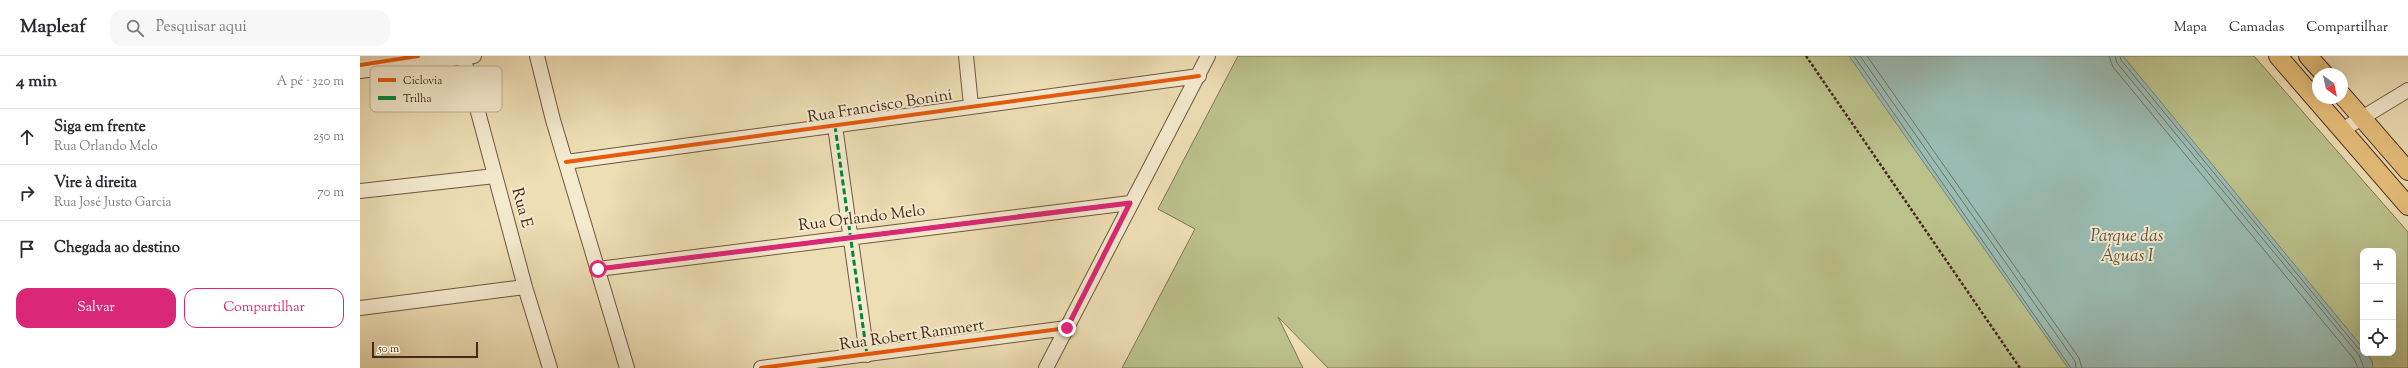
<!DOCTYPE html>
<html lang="pt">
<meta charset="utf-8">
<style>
body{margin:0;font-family:"Sorts Mill Goudy",serif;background:#f7f7f7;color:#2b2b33}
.controls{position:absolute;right:12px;bottom:12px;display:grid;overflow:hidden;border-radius:8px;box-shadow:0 4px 16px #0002}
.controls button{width:36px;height:36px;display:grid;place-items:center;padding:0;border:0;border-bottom:1px solid #e1e1e2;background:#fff;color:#2b2b33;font:20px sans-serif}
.compass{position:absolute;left:1952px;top:12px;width:36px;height:36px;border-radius:50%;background:#fff;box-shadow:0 4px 16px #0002;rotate:147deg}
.scale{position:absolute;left:12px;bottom:10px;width:106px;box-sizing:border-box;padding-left:4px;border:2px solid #44281a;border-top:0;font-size:11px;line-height:14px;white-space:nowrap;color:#44281a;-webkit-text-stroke:3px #f4eace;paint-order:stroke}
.stop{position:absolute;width:12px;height:12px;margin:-9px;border:3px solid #db2777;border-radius:50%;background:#fff}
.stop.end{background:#db2777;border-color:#fff;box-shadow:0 1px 4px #0008}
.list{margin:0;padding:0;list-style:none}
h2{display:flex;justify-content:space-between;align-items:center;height:52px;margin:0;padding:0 16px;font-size:17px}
h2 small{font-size:13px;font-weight:400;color:#7c7c81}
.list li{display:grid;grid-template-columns:26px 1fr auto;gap:12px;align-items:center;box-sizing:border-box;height:56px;padding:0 16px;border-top:1px solid #e1e1e2}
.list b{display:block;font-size:15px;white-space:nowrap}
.list p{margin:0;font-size:13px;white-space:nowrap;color:#7c7c81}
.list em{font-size:13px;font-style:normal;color:#7c7c81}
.actions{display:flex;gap:8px;padding:12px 16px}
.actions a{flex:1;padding:9px 0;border:1px solid #db2777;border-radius:12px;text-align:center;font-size:14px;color:#db2777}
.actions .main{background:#db2777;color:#fff}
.icon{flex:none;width:22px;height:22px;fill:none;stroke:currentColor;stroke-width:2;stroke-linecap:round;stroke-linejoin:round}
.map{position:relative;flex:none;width:2048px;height:312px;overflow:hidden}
header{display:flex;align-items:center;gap:24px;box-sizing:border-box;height:56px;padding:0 20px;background:#fff;border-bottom:1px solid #e1e1e2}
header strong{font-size:19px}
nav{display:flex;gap:22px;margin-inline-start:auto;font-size:14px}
.search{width:280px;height:36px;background:#f7f7f7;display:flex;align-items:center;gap:10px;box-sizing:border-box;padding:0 14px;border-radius:12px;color:#7c7c81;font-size:15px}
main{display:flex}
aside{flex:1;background:#fff}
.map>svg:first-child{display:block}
</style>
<header>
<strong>Mapleaf</strong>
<div class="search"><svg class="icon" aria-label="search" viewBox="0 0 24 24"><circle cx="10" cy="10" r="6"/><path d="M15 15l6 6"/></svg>Pesquisar aqui</div>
<nav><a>Mapa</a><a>Camadas</a><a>Compartilhar</a></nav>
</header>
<main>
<aside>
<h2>4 min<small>A pé · 320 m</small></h2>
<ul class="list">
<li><svg class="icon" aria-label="ahead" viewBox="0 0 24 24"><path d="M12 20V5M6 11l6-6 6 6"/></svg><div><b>Siga em frente</b><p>Rua Orlando Melo</p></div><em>250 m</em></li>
<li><svg class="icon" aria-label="right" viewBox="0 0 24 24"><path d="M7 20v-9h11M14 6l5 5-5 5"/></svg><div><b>Vire à direita</b><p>Rua José Justo Garcia</p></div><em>70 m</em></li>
<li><svg class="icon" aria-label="arrive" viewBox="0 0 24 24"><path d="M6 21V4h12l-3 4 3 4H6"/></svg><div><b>Chegada ao destino</b></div></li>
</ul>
<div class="actions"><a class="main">Salvar</a><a>Compartilhar</a></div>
</aside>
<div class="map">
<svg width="2048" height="312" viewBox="0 0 2048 312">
<rect width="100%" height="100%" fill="#eedeb4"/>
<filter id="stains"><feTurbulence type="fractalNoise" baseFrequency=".005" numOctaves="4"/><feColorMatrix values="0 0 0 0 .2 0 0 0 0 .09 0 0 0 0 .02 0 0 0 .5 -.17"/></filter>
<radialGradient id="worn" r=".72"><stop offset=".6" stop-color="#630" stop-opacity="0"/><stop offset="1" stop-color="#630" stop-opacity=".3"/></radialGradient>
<path fill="#bbc18b" stroke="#807452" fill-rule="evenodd" d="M878,0H1894L2048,176V312H968L918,261L943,312H762L835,173L798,153ZM2003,195H2033V297H2003Z"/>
<path fill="#9abbb2" stroke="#788075" d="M1489,0H1763L2003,292V297H2007L2012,305L2013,312H1708Z"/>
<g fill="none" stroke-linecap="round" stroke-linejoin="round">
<path stroke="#6f7266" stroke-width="1" d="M1494,0L1711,312
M1500,0L1715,305L1716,312
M1507,0L1719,302L1722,312
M1749,0L1753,11L1994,303L1998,312
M1755,0L1757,7L1999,299L2004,312
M1760,0L1761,4L1998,292L2003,294"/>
<defs>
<path id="minor" d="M103,0L165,231L190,312
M177,0L193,64L267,312
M606,0L611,49
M0,15L114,0
M475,70L507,299
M1982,74L2048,34
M206,106C417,78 627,47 839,20
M0,135L135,120
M238,213L770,147
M0,252L165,231
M401,312L707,272
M686,312L848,0"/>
<path id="major" d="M1918,0L2048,150
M1948,0L1964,18
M1982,39L2048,115"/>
</defs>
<use href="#minor" stroke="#6e5640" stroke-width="16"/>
<use href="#major" stroke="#44281a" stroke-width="20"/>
<path stroke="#44281a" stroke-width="2.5" stroke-dasharray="3 2" stroke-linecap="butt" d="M1446,0L1660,312"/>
<use href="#minor" stroke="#f4eace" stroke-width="14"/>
<use href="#major" stroke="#e7bf7a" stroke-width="18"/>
<path stroke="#00873e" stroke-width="3" stroke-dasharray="6 3" stroke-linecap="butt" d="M475,70L507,299"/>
<defs>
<path id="cycleway" d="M0,9L58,0
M206,106C417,78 627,47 839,20
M238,213L770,147
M401,312L707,272"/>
</defs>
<use href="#cycleway" stroke="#f4eace" stroke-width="6"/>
<use href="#cycleway" stroke="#e8590c" stroke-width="4"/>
</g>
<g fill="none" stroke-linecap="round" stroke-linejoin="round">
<path stroke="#db2777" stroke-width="5" d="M238,213L770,147L707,272"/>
</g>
<g text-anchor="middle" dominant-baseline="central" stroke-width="4" stroke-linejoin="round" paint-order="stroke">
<g font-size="16" fill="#44281a" stroke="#f4eace">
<text transform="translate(520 51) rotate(-9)">Rua Francisco Bonini</text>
<text transform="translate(161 152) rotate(75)">Rua E</text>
<text transform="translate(502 163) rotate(-7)">Rua Orlando Melo</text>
<text transform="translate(552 280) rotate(-8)">Rua Robert Rammert</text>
</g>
<g font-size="17" font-style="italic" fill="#5a4d40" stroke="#f4eace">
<text x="1767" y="181">Parque das<tspan x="1767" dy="20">Águas I</tspan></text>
</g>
</g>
<rect x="10" y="10" width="132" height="46" rx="6" fill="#f4eace" stroke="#bfb098" stroke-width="1"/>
<rect x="18" y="22" width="18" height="4" fill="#e8590c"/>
<rect x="18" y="40" width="18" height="4" fill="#00873e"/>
<g font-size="11" fill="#44281a">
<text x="43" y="28">Ciclovia</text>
<text x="43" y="46">Trilha</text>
</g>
<rect width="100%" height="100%" filter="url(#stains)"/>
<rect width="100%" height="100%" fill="url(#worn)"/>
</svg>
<div class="controls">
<button>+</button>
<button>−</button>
<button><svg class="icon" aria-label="locate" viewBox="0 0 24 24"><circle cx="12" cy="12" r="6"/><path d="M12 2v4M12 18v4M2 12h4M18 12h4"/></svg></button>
</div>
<svg class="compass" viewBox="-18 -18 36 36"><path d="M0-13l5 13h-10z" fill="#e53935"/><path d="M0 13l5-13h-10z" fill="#7c7c81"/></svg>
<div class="scale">50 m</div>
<div class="stop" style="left:238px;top:213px"></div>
<div class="stop end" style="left:707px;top:272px"></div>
</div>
</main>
